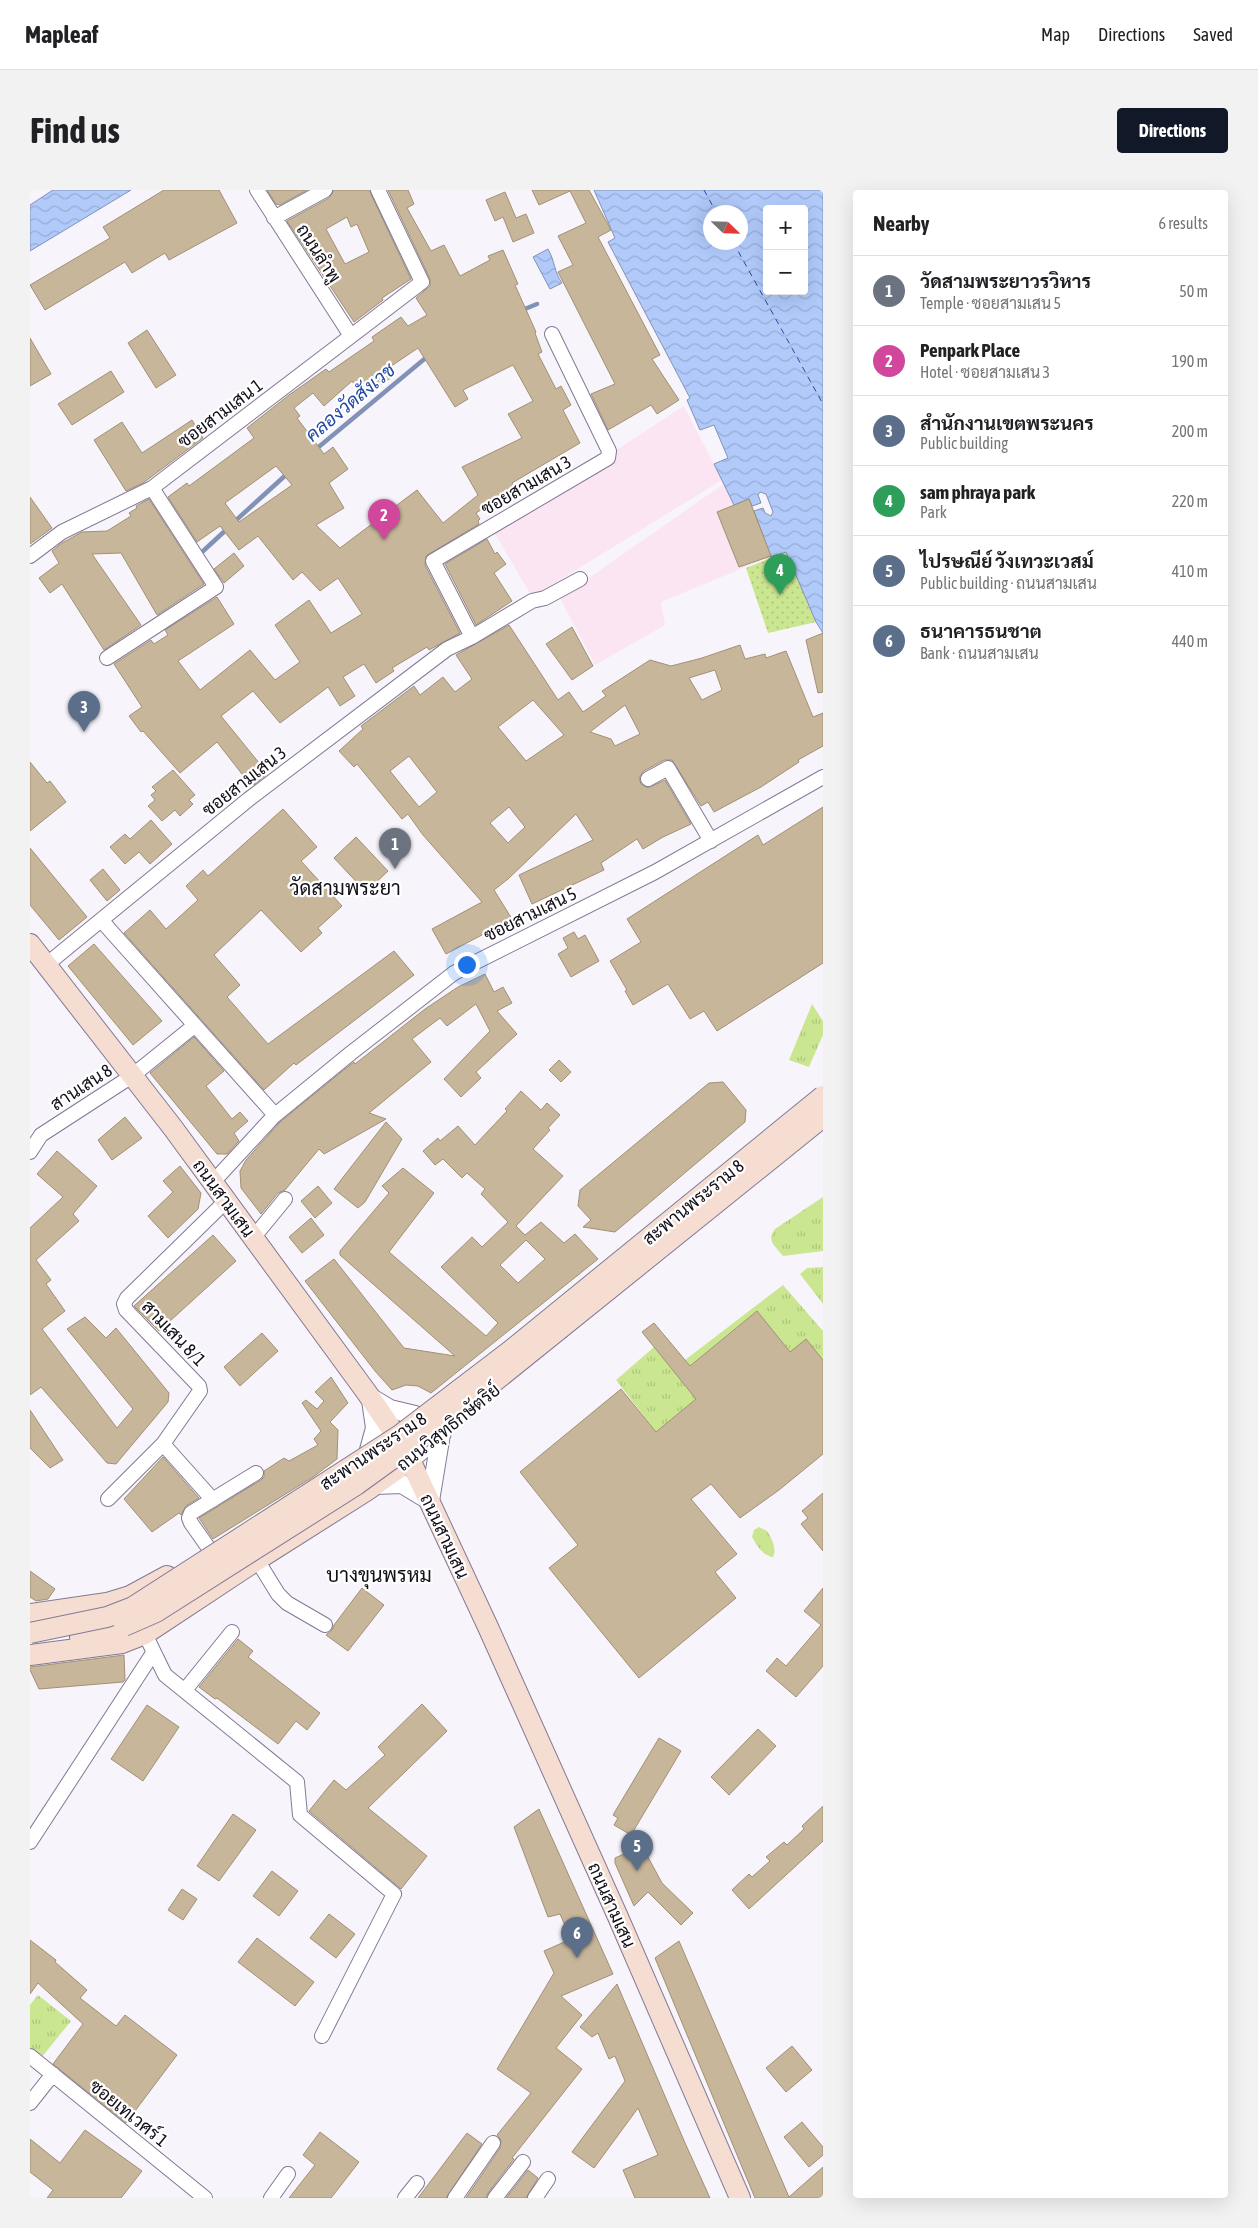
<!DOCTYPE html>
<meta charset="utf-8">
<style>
body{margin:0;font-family:"Asap Condensed",Sarabun,sans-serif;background:#f2f2f2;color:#202124}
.controls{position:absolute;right:15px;top:15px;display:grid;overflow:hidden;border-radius:5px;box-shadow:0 5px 20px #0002}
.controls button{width:45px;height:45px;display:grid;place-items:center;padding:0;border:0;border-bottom:1px solid #e0e0e0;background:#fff;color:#202124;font:25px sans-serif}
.compass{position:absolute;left:673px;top:15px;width:45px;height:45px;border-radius:50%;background:#fff;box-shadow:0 5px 20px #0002;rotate:113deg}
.you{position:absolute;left:436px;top:774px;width:18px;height:18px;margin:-12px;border:4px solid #fff;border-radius:50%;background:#1a73e8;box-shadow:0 0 0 8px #1a73e833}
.badge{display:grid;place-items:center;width:32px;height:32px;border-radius:50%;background:#111827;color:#fff;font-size:16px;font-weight:700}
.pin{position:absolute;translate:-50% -41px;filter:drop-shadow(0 1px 2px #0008)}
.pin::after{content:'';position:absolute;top:26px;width:18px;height:15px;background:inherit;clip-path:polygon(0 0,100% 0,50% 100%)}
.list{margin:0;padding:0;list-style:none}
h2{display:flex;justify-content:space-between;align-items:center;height:65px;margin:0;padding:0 20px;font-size:21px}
h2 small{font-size:16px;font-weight:400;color:#757577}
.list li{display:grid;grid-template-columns:32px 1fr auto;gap:15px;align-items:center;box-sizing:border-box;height:70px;padding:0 20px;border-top:1px solid #e0e0e0}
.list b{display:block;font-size:19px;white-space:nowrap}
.list p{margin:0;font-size:16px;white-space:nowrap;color:#757577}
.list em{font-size:16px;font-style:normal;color:#757577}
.map{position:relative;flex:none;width:793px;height:2008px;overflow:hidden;border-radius:5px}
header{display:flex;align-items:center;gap:30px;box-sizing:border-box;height:70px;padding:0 25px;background:#fff;border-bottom:1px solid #e0e0e0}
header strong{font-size:24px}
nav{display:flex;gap:28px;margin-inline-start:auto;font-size:18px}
.intro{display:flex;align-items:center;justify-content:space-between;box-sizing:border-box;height:120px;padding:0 30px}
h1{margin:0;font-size:35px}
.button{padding:12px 22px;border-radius:5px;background:#111827;color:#fff;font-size:18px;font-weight:700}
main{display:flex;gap:30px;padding:0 30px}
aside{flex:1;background:#fff;border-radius:5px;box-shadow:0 5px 20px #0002}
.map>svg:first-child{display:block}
</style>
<header>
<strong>Mapleaf</strong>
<nav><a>Map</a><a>Directions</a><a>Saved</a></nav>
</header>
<div class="intro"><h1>Find us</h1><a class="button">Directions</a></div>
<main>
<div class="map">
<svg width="793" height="2008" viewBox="0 0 793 2008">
<defs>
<pattern id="grass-tufts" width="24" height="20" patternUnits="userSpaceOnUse" patternTransform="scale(1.25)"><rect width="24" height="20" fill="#cbe691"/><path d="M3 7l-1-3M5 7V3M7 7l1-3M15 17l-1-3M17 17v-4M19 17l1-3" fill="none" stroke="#adc47c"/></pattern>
<pattern id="park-dots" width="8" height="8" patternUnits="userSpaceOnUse" patternTransform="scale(1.25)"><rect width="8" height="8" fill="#cbe691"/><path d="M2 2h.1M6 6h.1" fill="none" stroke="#adc47c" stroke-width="1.8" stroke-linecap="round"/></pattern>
<pattern id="water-waves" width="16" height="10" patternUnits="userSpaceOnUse" patternTransform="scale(1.25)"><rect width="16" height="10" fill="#b1cafa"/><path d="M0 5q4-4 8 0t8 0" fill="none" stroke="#97acd6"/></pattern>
</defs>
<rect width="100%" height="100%" fill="#f7f5fb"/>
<path fill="#fbe5f2" d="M654,216L692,290L502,407L463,340Z
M695,293L730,371L631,412L635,435L565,475L530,408Z"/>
<path fill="url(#grass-tufts)" d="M782,814L793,831V845L779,877L759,870Z
M793,1007V1061L753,1066C745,1056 736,1050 745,1039Z
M793,1077V1114L770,1084L777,1078Z
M753,1095L793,1141V1170L760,1162L727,1121L660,1176L655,1170Z
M624,1157L666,1209L626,1242L586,1190Z
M729,1337L737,1341C742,1349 747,1358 743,1367C732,1365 727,1356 722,1347L724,1340Z
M8,1805L41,1831L11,1868L0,1859V1815Z"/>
<path fill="url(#park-dots)" d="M756,362L786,432L738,443L716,378Z"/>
<path fill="url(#water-waves)" stroke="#8192b6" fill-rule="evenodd" d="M23,0H101L0,61V15Z
M564,0H793V443L786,432L756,362L741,367L724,321L733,318L735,323L741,326L743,322L736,304L730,302L728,305L731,313L722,316L719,309L704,315L684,274L698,268L684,235L670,240L657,210L660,208L578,52L585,48ZM737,19H774V101H737ZM680,22H710V52H680Z
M518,59C525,71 524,82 532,93L520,99L503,67Z"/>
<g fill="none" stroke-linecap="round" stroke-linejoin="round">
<path stroke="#8192b6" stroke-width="4.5" d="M490,121L507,114
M285,260L398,166
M203,333L258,283
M171,363L197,339"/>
<path stroke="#2349a4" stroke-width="1" stroke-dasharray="6 5" stroke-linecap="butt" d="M674,0L686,22
M703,52L793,214"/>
</g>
<path fill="#c8b69a" stroke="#a19074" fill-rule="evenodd" d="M134,0H189L207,33L139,70L135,63L102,83L95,72L15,120L0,95L80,48L73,37Z
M237,0H277L250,15L246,14Z
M304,0H339L381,89L352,108L353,110L324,132L257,31L299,8ZM317,27L321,37L327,34L339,62L315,74L296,39Z
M358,0H378L384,14L377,18L401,61L414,55L430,86L460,70L458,66L473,60L488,94L485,95L506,142L505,143L512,162L508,164L526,199L531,196L541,215L533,220L550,253L482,293L485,298L446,323L450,329L448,331L449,334L396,366L395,375L430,443L399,460L397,457L362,478L364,481L346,493L334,474L313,487L325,506L310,516L298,497L250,533L223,501L191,526L234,579L232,581L236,585L224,595L221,591L219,593L187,552L150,583L113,541L111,542L99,526L112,517L84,474L121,450L124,454L138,445L135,440L187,407L204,434L148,471L170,500L220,460L245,490L270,472L245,435L279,410L301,443L332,424L308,388L290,401L272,382L263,390L228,346L209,360L190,336L167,352L138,307L157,293L159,296L224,248L217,238L259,205L296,179L299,182L344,151L342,147L371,127L378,136L397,125L386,108L400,96V89ZM388,158L425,217L438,209L433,200L483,175L503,211L478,224L492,248L432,277L448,305L413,333L387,300L310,358L286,335L314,318L299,293L318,279L303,257L294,264L267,228L270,226L264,218L283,203L294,216L322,191L333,207L362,187L357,179ZM246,276L262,295L209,332L195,313Z
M502,0H559L581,40L568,47L630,165L622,169L649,210L627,224L621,215L578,240L561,204L585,194L528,82L543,75L528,46L556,33L540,1L509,15Z
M475,2L486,28L496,24L504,43L483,52L473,27L465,31L456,10Z
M117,140L146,185L126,198L98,153Z
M0,148L21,184L0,196Z
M81,181L94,202L42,235L28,214Z
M162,230L173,248L113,293L96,301L64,250L92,232L112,263Z
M0,307L22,338L0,354Z
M119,309L174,394L127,425L91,363L62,364L111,435L74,460L32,394L20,403L9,388L29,373L22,361L32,353L52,342L77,341L101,326L99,323L107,318L106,316Z
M719,309L741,366L709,377L687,322Z
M457,349L465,364L467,362L476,374L464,383L482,411L446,435L415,374Z
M204,363L214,376L194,393L184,379Z
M479,435L528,510L539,502L553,522L576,506L572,501L620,470L641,476L672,468L710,455L715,469L735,464L736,468L756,461L783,527L793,523V556L768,570L769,572L731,597L684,622L678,612L671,616L642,570H634L614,581L609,588L611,594L618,598L635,590L661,634L633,647L613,659L607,649L571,673L574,680L502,714L489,685L563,650L546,624L478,689L464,700L482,729L416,764L402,739L452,712L393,645L378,624L372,629L327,574L324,577L309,561L333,539L331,536L384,496L390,505L413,487L425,502L442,489L426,465ZM685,480L692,500L672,510L659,488ZM503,510L534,545L496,571L468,537ZM595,515L610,544L585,556L581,549L560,542ZM379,566L407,602L389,617L360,581ZM479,617L495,637L478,653L460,633Z
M542,437L563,476L542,490L516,454Z
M793,443V502L788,503L776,450Z
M0,572L17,593L20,591L36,612L0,641Z
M143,580L165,605L159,610L163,614L150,626L145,620L132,631L118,616L125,610L121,605L126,601L122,597Z
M793,617V773L687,841L674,821L660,829L638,794L603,815L595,801L597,800L580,771L611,752L597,729L728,645L733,655Z
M253,619L287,657L271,671L312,716L288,738L292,743L271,762L231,720L184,765L210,795L197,807L238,854L364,761L384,785L266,875L264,873L234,900L94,743L120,720L136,739L168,710L156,696L173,680L178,686Z
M121,630L142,654L120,674L109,662L95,674L80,657L95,644L100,649Z
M326,647L358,681L336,702L304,668Z
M0,658L57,727L29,750L0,715Z
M73,679L90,700L77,711L60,690Z
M544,742L548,749L555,745L569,771L541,787L528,764L538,758L533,748Z
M64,754L132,831L103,855L38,776Z
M455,784L464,802L473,797L482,813L467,821L487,844L446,882L451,888L431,907L414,889L460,841L446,814L417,836L410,828L382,849L401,872L339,923L356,929L294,964L289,959L255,1000L248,1003L231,1024L211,998L210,981L216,970L250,932L310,883L324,872L325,874L395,819L428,797Z
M164,847L194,881L176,896L202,929L210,922L218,931L204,943L209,951L197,964H187L120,883Z
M529,870L541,882L531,892L519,880Z
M693,892L716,920L715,932L585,1042L553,1037L561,1030L548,1016L550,1000L679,893Z
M491,901L511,920L517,913L530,925L518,938L520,940L503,959L533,986L486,1036L495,1045L511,1032L534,1053L545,1044L568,1069L401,1203L388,1196L376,1195L362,1200L345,1181L275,1091L304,1069L374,1158L425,1166L310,1065V1061L359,1003L352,996L373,978L404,1003L359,1062L456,1146L468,1133L411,1077L442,1047L452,1057L478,1032L451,1004L455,999L437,983L432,988L413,969L405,975L393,961L408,948L410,951L428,936L445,955L477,921L475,919ZM496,1050L515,1069L488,1093L470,1075Z
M95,927L112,948L82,970L68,950Z
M356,932L372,949L335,1012L328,1018L304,999Z
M27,961L67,996L43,1024L49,1031L6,1070L21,1090L16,1094L35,1121L12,1139L87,1238L103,1219L37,1139L55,1127L76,1148L86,1138L139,1203L138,1212L86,1274L77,1273L11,1197L0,1205V1038L33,1007L7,984Z
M150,976L171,1003L168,1019L138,1048L118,1026L143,1002L133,991Z
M288,996L302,1013L285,1028L271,1011Z
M281,1028L294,1045L272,1063L259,1047Z
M183,1045L206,1071L129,1141L104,1116Z
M727,1121L760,1162L776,1149L793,1170V1264L749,1300L710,1328L681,1294L661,1309L707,1364L685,1382L706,1408L609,1488L519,1378L548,1355L490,1282L591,1199L626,1242L666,1209L612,1142L624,1133L660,1176Z
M232,1143L248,1161L210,1196L194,1177Z
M301,1187L318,1213L300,1232L308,1240L307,1269L283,1287L183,1349L169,1328L231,1290L234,1287V1281L254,1268L259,1271L288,1255L284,1249L291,1241L272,1213L276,1210L287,1219L294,1211L285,1202Z
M0,1220L33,1270L20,1278L0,1258Z
M133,1267L169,1308L156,1316L151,1325L149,1323L122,1342L94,1309Z
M793,1303V1361L771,1334L778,1328L772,1321Z
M0,1381L25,1399L18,1409L6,1411L0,1407Z
M332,1398L354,1415L318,1461L296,1445L302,1440L304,1435Z
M793,1398V1476L766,1507L736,1481L747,1468L756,1476L791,1435L774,1421Z
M208,1449L223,1461L218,1467L290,1523L277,1540L266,1531L248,1554L187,1508L185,1509L169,1497Z
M94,1465L95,1490L93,1492L9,1499L0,1480V1477Z
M392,1514L417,1541L338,1618L397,1666L371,1699L279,1621L304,1590L316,1600L355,1565L348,1557Z
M117,1515L149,1537L113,1591L81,1569Z
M728,1539L746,1556L699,1605L681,1587Z
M629,1548L651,1561L601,1645L584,1635L588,1628L583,1625Z
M793,1616V1651L719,1719L702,1700L719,1684L722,1687L740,1671L736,1667L754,1652L757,1655L774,1639L772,1636Z
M509,1619L583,1784L531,1806L552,1825L526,1858L552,1879L482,1968L484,1969L458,2003L456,2008H436L470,1958L471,1950L467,1945L501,1903L467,1879L524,1783L514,1761L541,1749L530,1724L518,1727L484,1637Z
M203,1624L226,1640L189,1691L167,1676Z
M612,1656L632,1693L663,1723L651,1735L618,1702L604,1716L585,1673V1668Z
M242,1681L268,1701L249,1726L223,1706Z
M152,1699L167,1709L153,1730L138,1720Z
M299,1724L325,1744L306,1768L280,1748Z
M227,1748L284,1792L265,1816L208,1772Z
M0,1750L26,1770L25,1772L57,1800L50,1808L86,1836L95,1825L147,1865L96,1933L23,1874L53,1834L8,1793L0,1804Z
M649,1751L759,2007L793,1977V2005L789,2008H725L625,1768Z
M587,1794L655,1953L680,2008H605L593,1980L628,1965L608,1918L564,1978L542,1962L595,1891L585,1866L579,1869L568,1843L562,1847L550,1837Z
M762,1856L782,1880L756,1902L736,1878Z
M772,1932L793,1957V1965L779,1977L754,1947Z
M55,1940L112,1981L91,2008H17L23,2000L0,1982V1949L30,1973Z
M290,1942L329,1972L301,2008H259L285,1975L273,1965Z
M437,1943L452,1954L416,2008H388Z
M498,1980L508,1988L496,2008H476Z"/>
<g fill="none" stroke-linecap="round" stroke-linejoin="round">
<defs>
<path id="minor" d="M227,0L321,146
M244,28L295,0
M0,366L32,342L122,298L392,92L348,0
M442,447L403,371L578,268L579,261L522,144
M77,468L186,397L122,298
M618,589L638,578L681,651
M71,730L245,925
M16,775L219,609L417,459L442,447L502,411L515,408L550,389
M0,962L11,945L102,886L164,836
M183,992L244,926L321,863L424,783L625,682L793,587
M223,1048L255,1009
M133,1254L183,1310
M78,1309L133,1254L170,1201L169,1196L96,1120L94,1114L97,1108L197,1010
M180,1360L161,1333L159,1328L161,1323L226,1283
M227,1370L248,1404L257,1413L295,1435
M115,1444L135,1485L267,1592L270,1625L364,1704L292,1846
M155,1500L202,1442
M0,1652L123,1463
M0,1866L175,2008
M0,1913L23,1884
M241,2008L258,1984
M375,2008L387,1993
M425,2008L463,1953
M465,2008L493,1972
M505,2008L518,1989"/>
<path id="tertiary" d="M340,1207L360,1219L385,1225
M339,1260L345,1238L341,1210
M380,1270L412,1243
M345,1295L372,1294L400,1311L411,1244"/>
<path id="secondary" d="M0,754L143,938L337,1203L374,1257L458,1437L588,1727L710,2008
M0,1424L77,1413L100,1406L137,1386
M50,1447L94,1436
M0,1465L92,1453L115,1444L227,1370L336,1301L380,1270"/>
</defs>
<use href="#minor" stroke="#827995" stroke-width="16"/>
<use href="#tertiary" stroke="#827995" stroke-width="20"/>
<use href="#secondary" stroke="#827995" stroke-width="22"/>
<use href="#minor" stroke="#fff" stroke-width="14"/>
<use href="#tertiary" stroke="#fff" stroke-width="18"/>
<use href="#secondary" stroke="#f6ddd2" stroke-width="20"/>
<defs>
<path id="secondary-bridge" d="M94,1436L126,1422L326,1295L424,1224L793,927
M0,1443L77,1427L103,1417L370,1245L480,1161L793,906"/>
</defs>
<use href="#secondary-bridge" stroke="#827995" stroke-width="22" stroke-linecap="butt"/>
<use href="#secondary-bridge" stroke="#f6ddd2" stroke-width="20"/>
</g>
<g text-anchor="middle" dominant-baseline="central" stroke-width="4.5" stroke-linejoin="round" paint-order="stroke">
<g font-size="18" fill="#120f19" stroke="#fff">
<text transform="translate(289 63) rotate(57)">ถนนลำพู</text>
<text transform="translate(190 223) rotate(-37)">ซอยสามเสน 1</text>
<text transform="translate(496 295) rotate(-30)">ซอยสามเสน 3</text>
<text transform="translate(214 591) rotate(-38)">ซอยสามเสน 3</text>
<text transform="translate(500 724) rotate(-26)">ซอยสามเสน 5</text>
<text transform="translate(51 897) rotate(-33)">สานเสน 8</text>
<text transform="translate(194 1008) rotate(54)">ถนนสามเสน</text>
<text transform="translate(663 1012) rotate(-39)">สะพานพระราม 8</text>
<text transform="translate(144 1143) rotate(46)">สามเสน 8/1</text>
<text transform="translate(418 1237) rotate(-39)">ถนนวิสุทธิกษัตริย์</text>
<text transform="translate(343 1261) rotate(-34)">สะพานพระราม 8</text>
<text transform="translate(415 1346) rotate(65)">ถนนสามเสน</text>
<text transform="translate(582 1715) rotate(66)">ถนนสามเสน</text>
<text transform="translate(99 1923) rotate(39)">ซอยเทเวศร์ 1</text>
</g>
<g font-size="19" font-style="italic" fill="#2349a4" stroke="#fff">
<text transform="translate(320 212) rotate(-40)">คลองวัดสังเวช</text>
</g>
<g font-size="20" fill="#120f19" stroke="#fff">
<text x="315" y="697">วัดสามพระยา</text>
<text x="349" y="1384">บางขุนพรหม</text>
</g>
</g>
</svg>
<div class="controls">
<button>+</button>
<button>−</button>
</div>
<svg class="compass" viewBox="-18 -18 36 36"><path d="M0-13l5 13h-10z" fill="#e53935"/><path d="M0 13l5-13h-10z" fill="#757577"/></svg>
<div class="you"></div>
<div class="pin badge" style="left:365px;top:679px;background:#6b7280">1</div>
<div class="pin badge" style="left:354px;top:350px;background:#d1479c">2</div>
<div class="pin badge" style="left:54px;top:542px;background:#5c6f8a">3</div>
<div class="pin badge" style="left:750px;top:405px;background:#2e9e5b">4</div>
<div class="pin badge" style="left:607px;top:1681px;background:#5c6f8a">5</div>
<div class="pin badge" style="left:547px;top:1768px;background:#5c6f8a">6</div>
</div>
<aside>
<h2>Nearby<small>6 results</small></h2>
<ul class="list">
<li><span class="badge" style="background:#6b7280">1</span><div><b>วัดสามพระยาวรวิหาร</b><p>Temple · ซอยสามเสน 5</p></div><em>50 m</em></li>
<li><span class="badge" style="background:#d1479c">2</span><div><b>Penpark Place</b><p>Hotel · ซอยสามเสน 3</p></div><em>190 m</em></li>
<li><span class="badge" style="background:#5c6f8a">3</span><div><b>สำนักงานเขตพระนคร</b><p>Public building</p></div><em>200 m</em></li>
<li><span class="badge" style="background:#2e9e5b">4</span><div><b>sam phraya park</b><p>Park</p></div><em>220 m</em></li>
<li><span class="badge" style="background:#5c6f8a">5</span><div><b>ไปรษณีย์ วังเทวะเวสม์</b><p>Public building · ถนนสามเสน</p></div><em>410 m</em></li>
<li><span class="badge" style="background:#5c6f8a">6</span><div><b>ธนาคารธนชาต</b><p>Bank · ถนนสามเสน</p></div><em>440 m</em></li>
</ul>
</aside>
</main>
